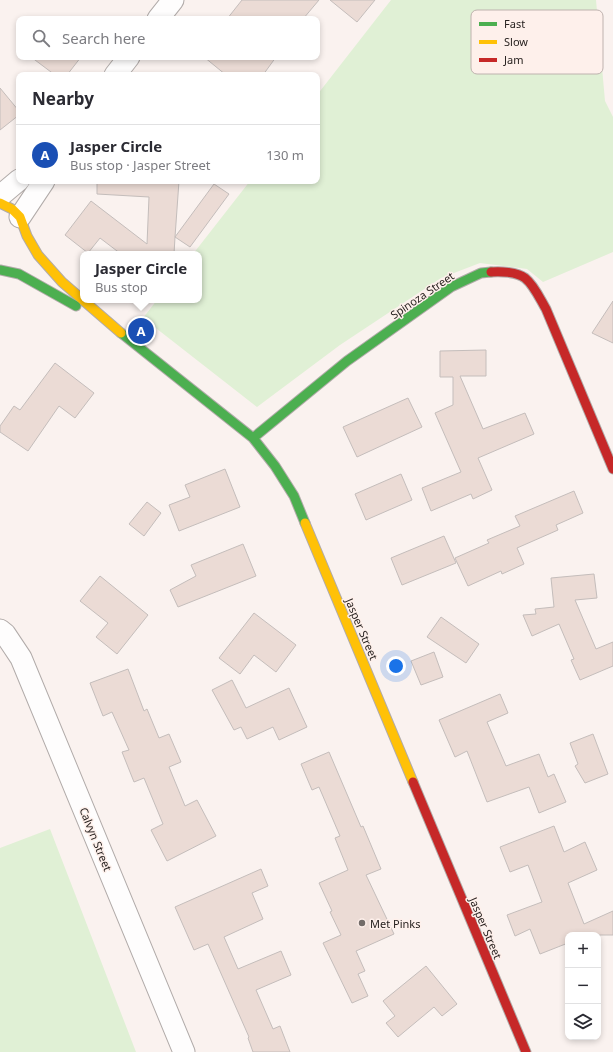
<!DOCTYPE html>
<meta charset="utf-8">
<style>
body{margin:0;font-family:"Noto Sans",sans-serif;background:#f2f2f3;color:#2b2b33}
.controls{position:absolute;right:12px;bottom:12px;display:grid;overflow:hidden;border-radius:8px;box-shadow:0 2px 6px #0003}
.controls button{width:36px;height:36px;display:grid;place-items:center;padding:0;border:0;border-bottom:1px solid #e1e1e2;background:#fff;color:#2b2b33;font:20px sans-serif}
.you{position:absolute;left:396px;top:666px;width:14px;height:14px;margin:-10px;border:3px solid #fff;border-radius:50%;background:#1a73e8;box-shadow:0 0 0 6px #1a73e833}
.badge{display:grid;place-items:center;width:26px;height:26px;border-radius:50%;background:#726b68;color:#fff;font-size:13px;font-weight:700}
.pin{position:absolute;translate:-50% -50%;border:2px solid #fff;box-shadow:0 1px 4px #0006}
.popup{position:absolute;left:80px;top:251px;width:122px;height:52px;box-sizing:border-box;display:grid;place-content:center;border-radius:8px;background:#fff;filter:drop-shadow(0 1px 3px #0005);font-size:13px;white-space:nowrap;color:#7c7c81}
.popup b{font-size:15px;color:#2b2b33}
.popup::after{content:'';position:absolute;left:50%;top:100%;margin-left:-8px;border:8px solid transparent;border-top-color:#fff}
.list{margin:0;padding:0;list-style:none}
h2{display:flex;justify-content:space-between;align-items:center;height:52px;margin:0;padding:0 16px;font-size:17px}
h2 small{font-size:13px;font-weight:400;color:#7c7c81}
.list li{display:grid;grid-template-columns:26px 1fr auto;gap:12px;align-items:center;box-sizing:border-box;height:60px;padding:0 16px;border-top:1px solid #e1e1e2}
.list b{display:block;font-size:15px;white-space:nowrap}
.list p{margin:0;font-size:13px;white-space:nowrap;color:#7c7c81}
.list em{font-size:13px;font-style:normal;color:#7c7c81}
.icon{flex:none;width:22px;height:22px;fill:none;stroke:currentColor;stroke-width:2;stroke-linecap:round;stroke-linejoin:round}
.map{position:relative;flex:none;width:613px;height:1052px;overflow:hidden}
.search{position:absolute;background:#fff;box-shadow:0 2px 6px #0003;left:16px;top:16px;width:304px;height:44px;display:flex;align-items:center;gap:10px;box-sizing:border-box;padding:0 14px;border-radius:8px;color:#7c7c81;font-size:15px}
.panel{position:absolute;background:#fff;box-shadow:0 2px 6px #0003;left:16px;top:72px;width:304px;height:112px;border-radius:8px}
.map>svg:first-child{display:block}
</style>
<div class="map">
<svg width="613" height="1052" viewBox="0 0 613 1052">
<rect width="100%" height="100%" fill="#faf2ef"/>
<path fill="#e0f0d5" d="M391,0H596L605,101L613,117V252L543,282L527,269L480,263L441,278L340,345L257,407L143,318L157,300H199V254H193L250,181H317V95Z
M50,829L136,1052H0V848Z"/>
<path fill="#ebdbd5" stroke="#c4bdbb" d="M242,0H319L303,19H227Z
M330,0H375L357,22Z
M31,57H81L67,75H55Z
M204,57H276L263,75H226Z
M0,88L19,111V115L0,130Z
M97,181H179L175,237L214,184L229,194L190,247L175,237L174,254H121L100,238L88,253L65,235L91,201L147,244L149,197L97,194Z
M613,301V343L592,333Z
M486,350V376H460L483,429L525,413L534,434L478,458L492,490L473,499L471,494L431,511L422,488L461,472L435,413L453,405V377H440V351Z
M55,363L94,393L75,418L59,406L28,451L0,432V426L14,406L20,410Z
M408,398L422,427L357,457L343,427Z
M225,469L240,507L179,531L169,505L190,497L185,485Z
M401,474L412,500L366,520L355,494Z
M574,491L583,513L556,525L558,530L517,548L524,564L502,574L501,571L468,586L455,558L489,543L487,540L520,526L515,516Z
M147,502L161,513L144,536L129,524Z
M444,536L456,563L402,585L391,558Z
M243,544L256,576L178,607L170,590L196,576L191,565Z
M594,574L597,598L575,600L596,649L613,642V666L580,680L571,660L574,659L559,624L532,636L523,615L536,614L535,609L554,607L551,578Z
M100,576L148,615L117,654L96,637L108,623L80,601Z
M254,613L296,645L276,672L254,655L240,674L219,658Z
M441,617L479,644L466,663L427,637Z
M434,652L443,677L421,685L411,661Z
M128,669L144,711L147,709L159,738L169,734L181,762L169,767L185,806L197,800L216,836L167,861L151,830L163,824L144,778L134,782L122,752L129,750L112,712L103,716L90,683Z
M232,680L246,708L289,688L307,727L279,740L273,727L247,739L241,727L234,730L212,690Z
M500,694L508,713L487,722L506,766L539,754L548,777L554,774L566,802L539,813L529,787L487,802L467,751L455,757L439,720Z
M593,734L608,774L585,783L575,766L578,764L570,743Z
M329,752L361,827L363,826L381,869L366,875L394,934L356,951L365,971L358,974L368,996L352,1003L323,943L341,935L330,912L332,911L319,883L348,870L335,838L340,836L319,787L312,790L301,764Z
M554,826L564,852L585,842L597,870L568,883L584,924L613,911V935H568V943L540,954L530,929L515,936L507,915L542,902L528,865L510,872L500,847Z
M261,869L268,886L252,893L263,919L224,937L238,969L281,951L291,975L256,990L273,1029L280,1026L290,1052H253L248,1038L249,1037L208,944L194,950L175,907Z
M426,966L457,1004L442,1016L434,1007L398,1037L386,1023L395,1016L383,1001Z"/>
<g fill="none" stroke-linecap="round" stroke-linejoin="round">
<defs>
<path id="street" d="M158,19L173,0
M115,75L129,57
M0,196L19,180
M20,217L44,181
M0,630L5,634L21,658L184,1052"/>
<path id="fast" d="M0,270L19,274L76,306
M121,333L253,438L275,466L294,496L305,523
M253,438L347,361L451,287L481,273L491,272"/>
<path id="slow" d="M0,203L12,209L20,217L27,236L38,255L62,282L121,333
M305,523L413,782"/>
<path id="jam" d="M491,272C500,271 517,272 525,278C534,285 540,299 546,309L613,469
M413,782L526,1052"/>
</defs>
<use href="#street" stroke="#b1aba9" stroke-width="23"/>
<use href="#fast" stroke="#b1aba9" stroke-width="11"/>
<use href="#slow" stroke="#b1aba9" stroke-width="11"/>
<use href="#jam" stroke="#b1aba9" stroke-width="11"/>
<use href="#street" stroke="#fefdfd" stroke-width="21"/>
<use href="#fast" stroke="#4caf50" stroke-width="9"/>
<use href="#slow" stroke="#ffc107" stroke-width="9"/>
<use href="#jam" stroke="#c62828" stroke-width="9"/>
</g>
<circle fill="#726b68" stroke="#fef0eb" stroke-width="1.5" cx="362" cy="923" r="4"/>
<g text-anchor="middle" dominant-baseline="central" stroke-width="3" stroke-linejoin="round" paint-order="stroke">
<g font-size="11" fill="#282220" stroke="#fef0eb">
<text transform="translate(422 295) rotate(-34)">Spinoza Street</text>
<text transform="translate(362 629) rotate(67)">Jasper Street</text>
<text transform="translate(96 839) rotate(68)">Calvyn Street</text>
<text transform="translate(486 928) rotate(67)">Jasper Street</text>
</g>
<g font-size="11" fill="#282220" stroke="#fef0eb" text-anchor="start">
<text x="370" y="923">Met Pinks</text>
</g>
</g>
<rect x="471" y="10" width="132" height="64" rx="6" fill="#fef0eb" stroke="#beb2ae" stroke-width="1"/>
<rect x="479" y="22" width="18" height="4" fill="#4caf50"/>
<rect x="479" y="40" width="18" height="4" fill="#ffc107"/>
<rect x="479" y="58" width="18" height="4" fill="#c62828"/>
<g font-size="11" fill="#282220">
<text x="504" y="28">Fast</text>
<text x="504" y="46">Slow</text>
<text x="504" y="64">Jam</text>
</g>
</svg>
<div class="controls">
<button>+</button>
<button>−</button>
<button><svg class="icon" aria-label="layers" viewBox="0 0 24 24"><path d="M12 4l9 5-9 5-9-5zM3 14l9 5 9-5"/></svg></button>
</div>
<div class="you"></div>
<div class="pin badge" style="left:141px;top:331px;background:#1a4fb4">A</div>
<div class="popup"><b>Jasper Circle</b>Bus stop</div>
<div class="search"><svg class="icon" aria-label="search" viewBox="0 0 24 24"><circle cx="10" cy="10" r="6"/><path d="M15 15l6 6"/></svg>Search here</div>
<section class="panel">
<h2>Nearby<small></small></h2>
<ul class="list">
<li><span class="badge" style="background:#1a4fb4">A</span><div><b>Jasper Circle</b><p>Bus stop · Jasper Street</p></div><em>130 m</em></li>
</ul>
</section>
</div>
